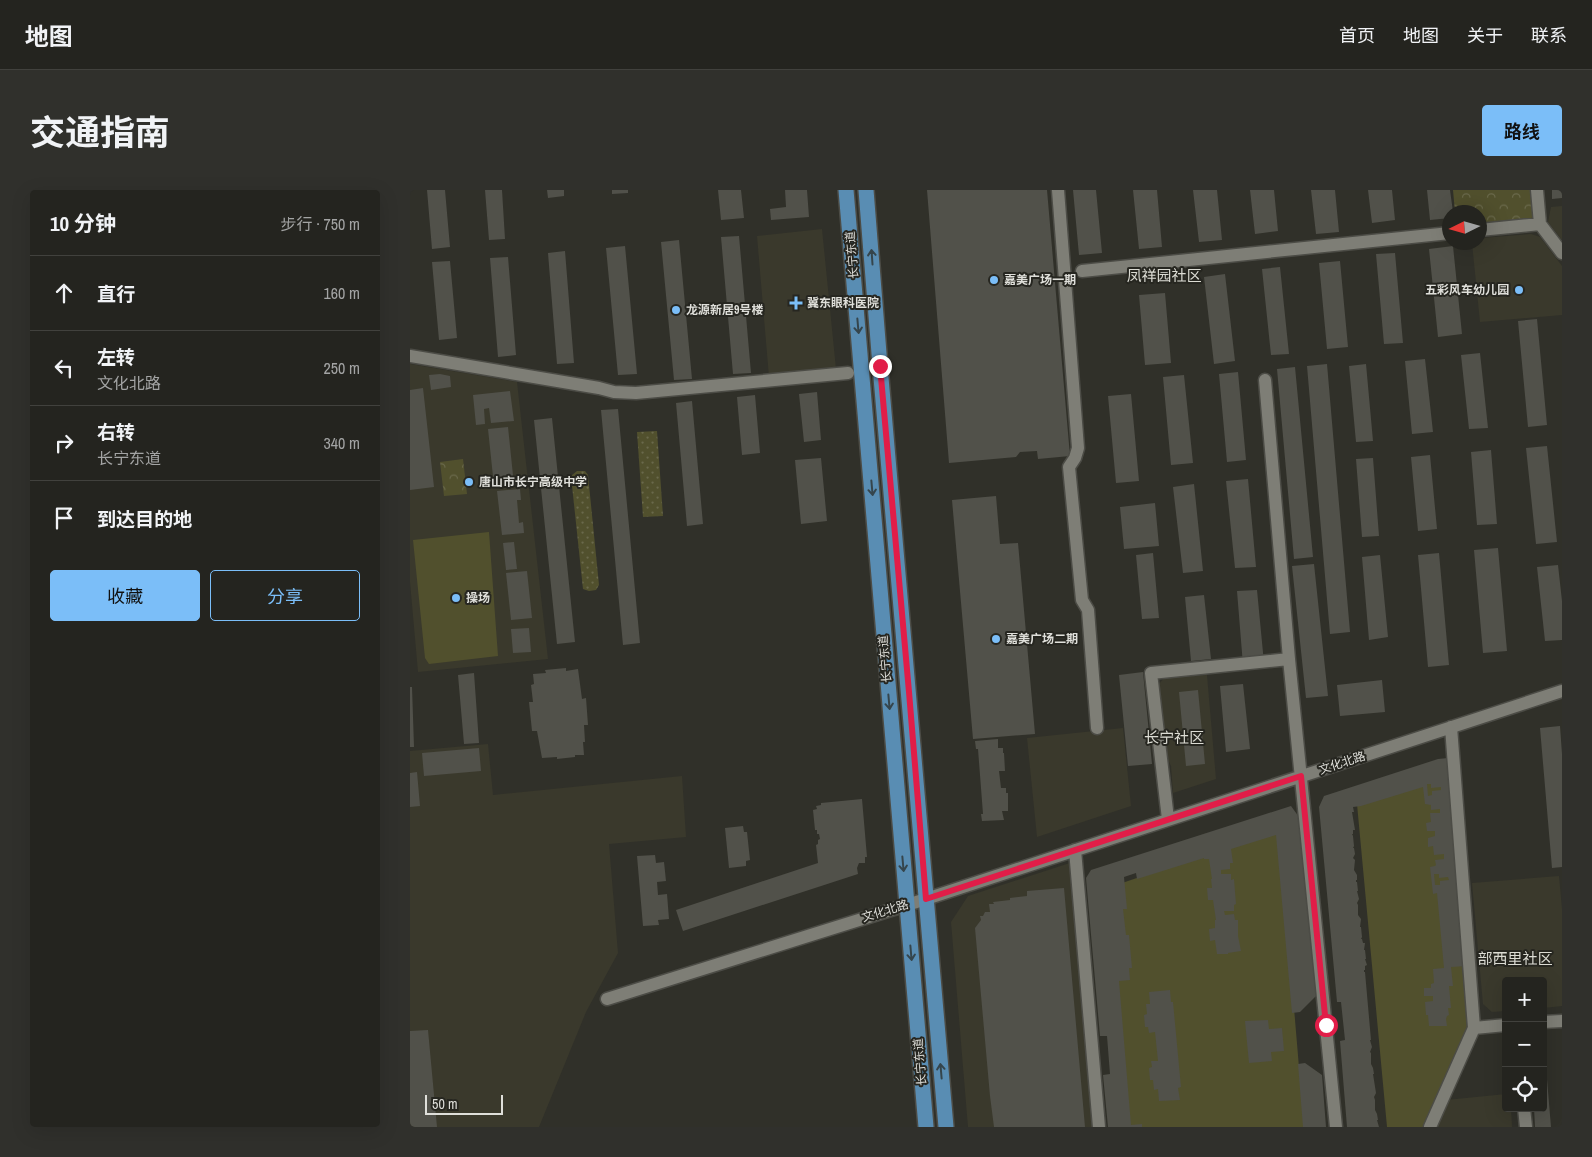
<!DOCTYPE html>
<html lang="zh">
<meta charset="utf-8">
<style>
body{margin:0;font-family:"Archivo Narrow","Noto Sans SC",sans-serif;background:#30302c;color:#f1f3f6}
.controls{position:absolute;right:15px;bottom:15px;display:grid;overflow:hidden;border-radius:5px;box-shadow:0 5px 20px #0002}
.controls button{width:45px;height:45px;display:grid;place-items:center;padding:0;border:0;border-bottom:1px solid #41413d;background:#24241f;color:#f1f3f6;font:25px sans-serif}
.compass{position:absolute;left:1032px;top:15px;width:45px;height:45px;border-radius:50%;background:#24241f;box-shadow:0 5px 20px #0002;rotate:265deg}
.scale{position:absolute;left:15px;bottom:12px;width:78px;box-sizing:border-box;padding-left:5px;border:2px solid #dfdfda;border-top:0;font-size:14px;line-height:18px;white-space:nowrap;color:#dfdfda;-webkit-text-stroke:4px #262620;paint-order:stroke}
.stop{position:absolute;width:15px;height:15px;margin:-11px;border:4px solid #e11d48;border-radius:50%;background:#fff}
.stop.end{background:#e11d48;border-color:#fff;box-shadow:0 1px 5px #0008}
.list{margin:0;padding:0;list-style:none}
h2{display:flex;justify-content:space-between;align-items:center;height:65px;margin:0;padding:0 20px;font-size:21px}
h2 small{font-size:16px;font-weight:400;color:#a3a4a4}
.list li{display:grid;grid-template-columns:32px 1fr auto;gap:15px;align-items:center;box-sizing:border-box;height:75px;padding:0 20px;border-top:1px solid #41413d}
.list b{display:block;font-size:19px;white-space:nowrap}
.list p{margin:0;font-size:16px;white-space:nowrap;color:#a3a4a4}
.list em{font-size:16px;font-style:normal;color:#a3a4a4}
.actions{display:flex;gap:10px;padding:15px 20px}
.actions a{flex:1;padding:11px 0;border:1px solid #7bbef8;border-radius:5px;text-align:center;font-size:18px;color:#7bbef8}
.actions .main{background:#7bbef8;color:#111}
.icon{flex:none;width:28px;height:28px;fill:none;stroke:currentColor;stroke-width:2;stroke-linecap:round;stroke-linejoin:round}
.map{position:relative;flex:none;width:1152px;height:937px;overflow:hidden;border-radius:5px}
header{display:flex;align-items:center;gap:30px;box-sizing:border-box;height:70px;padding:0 25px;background:#24241f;border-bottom:1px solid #41413d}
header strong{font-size:24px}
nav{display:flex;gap:28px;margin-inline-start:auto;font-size:18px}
.intro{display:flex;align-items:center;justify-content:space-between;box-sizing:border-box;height:120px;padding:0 30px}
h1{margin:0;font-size:35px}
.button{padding:12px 22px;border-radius:5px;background:#7bbef8;color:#111;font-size:18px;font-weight:700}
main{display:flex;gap:30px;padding:0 30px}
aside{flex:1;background:#24241f;border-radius:5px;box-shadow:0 5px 20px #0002}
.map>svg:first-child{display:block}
</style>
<header>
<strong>地图</strong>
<nav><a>首页</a><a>地图</a><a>关于</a><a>联系</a></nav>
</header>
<div class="intro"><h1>交通指南</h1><a class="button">路线</a></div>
<main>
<aside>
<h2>10 分钟<small>步行 · 750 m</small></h2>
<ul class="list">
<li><svg class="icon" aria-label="ahead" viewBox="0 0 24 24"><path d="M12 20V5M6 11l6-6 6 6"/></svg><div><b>直行</b></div><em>160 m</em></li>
<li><svg class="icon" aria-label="left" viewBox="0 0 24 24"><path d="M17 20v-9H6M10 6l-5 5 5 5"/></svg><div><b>左转</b><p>文化北路</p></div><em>250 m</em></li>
<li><svg class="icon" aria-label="right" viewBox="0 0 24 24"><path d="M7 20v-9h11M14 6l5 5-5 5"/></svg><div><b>右转</b><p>长宁东道</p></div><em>340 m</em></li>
<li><svg class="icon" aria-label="arrive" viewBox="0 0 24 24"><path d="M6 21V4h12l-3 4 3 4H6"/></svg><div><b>到达目的地</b></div></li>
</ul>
<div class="actions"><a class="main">收藏</a><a>分享</a></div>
</aside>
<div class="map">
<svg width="1152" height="937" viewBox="0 0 1152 937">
<defs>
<pattern id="grass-dots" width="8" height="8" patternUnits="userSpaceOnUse" patternTransform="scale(1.25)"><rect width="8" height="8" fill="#51502d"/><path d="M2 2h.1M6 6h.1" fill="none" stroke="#6a694b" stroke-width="1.8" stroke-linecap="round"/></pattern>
<pattern id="park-crowns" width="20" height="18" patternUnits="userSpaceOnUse" patternTransform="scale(1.25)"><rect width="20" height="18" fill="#51502d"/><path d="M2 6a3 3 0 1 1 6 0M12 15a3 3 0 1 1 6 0" fill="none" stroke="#6a694b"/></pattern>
</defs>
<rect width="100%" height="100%" fill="#303029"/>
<path fill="#3a392c" d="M1152,16V50L1138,32L1141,17Z
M412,39L426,179L359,187L347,46Z
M1121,44L1130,47L1152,76V125L1070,132L1062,53L1070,52V48Z
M0,174L107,192L138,469L8,482L0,392Z
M797,485L806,589L763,603L761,576L754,562L747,496L754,488Z
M713,538L721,616L627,647L617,548Z
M78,554L83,605L272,586L276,647L199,654L208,763L176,822L129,937H0V561Z
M666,671L690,937H558L541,732L558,706Z
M1149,686L1152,719V816L1133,818V791H1096V821L1082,822L1073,814L1062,693Z
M1096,904V918H1101L1102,937H1022L1036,910Z"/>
<path fill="url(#grass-dots)" d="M247,241L253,326L233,327L227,242Z
M167,281H175L178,285L189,395L186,400L179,401L173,399L161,286Z"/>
<path fill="url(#park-crowns)" d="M1043,0H1121L1124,26L1118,31L1070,35V22H1045Z
M53,269L57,304L34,306L30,272Z"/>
<path fill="#51502d" d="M79,342L88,466L19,474L15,468L3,350Z
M1037,587L1058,848L1018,937H977L947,614Z
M869,639L894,937H706L686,702Z"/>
<path fill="#51514a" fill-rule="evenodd" d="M17,0H35L40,57L22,59Z
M75,0H92L95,49L79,50Z
M137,0H154V6L138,8Z
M202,0H218V3L202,4Z
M308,0H331L334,28L311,30Z
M375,0H397L399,27L361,30L360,19L376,17Z
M517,0H637L660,266L628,269L627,261L610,262L606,267L539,273Z
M663,0H686L692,63L669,65Z
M723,0H747L752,57L729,59Z
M783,0H807L812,50L789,52Z
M840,0H864L868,41L845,44Z
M901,0H925L929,42L906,44Z
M958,0H982L985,30L962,33Z
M1017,0H1040L1043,22H1040V28L1020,30Z
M1142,0H1152V8L1142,9Z
M329,46L341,183L323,184L311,47Z
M269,50L282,189L264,190L251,52Z
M215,56L227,184L208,185L196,58Z
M1043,56L1052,144L1028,147L1019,59Z
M155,61L164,173L147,174L138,63Z
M985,63L993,153L974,154L966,64Z
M98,67L106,165L88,167L80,68Z
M40,71L47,148L29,150L22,72Z
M930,71L938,157L917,159L909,73Z
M870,77L879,164L861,165L852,79Z
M815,84L825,171L804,174L794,87Z
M755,103L761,173L735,175L729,105Z
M1127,129L1137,235L1118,237L1108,131Z
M1070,163L1078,238L1059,239L1051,165Z
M1015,169L1023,242L1002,244L995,171Z
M917,174L940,442L920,444L897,176Z
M956,174L963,251L946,252L939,176Z
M885,177L903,367L884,369L867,179Z
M828,182L836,270L817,272L809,184Z
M30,184L40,186L41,197L21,200L19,185Z
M774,185L783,273L761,275L753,187Z
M13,198L24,297L0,300V200Z
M100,201L104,231L81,233L79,218L74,219L75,234L66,235L63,205Z
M407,202L411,250L394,252L389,204Z
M721,204L729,291L706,293L698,206Z
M345,205L350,263L332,265L327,207Z
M282,211L293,334L277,336L266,213Z
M208,219L230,453L213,455L191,220Z
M142,228L165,452L147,454L124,230Z
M98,237L104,295L84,296L78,239Z
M1137,256L1147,352L1126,354L1116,258Z
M1081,260L1087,334L1067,335L1061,262Z
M1020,265L1027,339L1008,341L1001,267Z
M411,268L417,331L391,334L385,270Z
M963,268L969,346L952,347L946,269Z
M838,289L846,377L825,378L816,291Z
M784,294L793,381L773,383L763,297Z
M110,299L111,310H107L109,333L113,332L114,343L92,345L87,301Z
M586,306L590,354L608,353L625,544L563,549L542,310Z
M745,313L749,356L714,359L710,317Z
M104,352L107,379L96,380L93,353Z
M1088,358L1097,461L1073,463L1064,360Z
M743,363L749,428L732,429L726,365Z
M1029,363L1039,475L1018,477L1008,365Z
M970,365L978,447L959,450L952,367Z
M904,374L918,506L896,508L882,376Z
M1148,375L1152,411V450L1135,451L1127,377Z
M117,381L122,428L101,430L96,383Z
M847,400L854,473L833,475L827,401Z
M794,405L801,469L781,471L775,407Z
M119,438L121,462L103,463L101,439Z
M156,478V481L168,479L172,509L176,508L178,535H174L175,552H173L174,565H165V567L147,569V567L132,568L127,541H122L119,512H123L121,495L124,494L123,484L136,483L135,480Z
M733,482L742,574L718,576L709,485Z
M64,483L69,553L54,554L48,485Z
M972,490L975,522L930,526L927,495Z
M833,494L840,559L816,562L810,496Z
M0,497H2L4,557H0Z
M788,500L795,574L776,576L769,502Z
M1150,536L1152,564V677L1142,678L1130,538Z
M588,549V558H593V563H594L595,581H589L591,598H596V603H598V621H592L594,630L572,631L571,624H573L568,559H566L565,551Z
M69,558L71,581L14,586L12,563Z
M1038,568L1057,776L1041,777L1043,796H1039L1041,818H1038L1039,825L1037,826L1036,829L1037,836H1019L1018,825H1016L1015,812L1023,811V806H1014V798H1021V794L1024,793L1023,779L1034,778L1027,703L1023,704L1020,677L1025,676L1026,675L1025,670L1034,669V664L1024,665L1023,656L1018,657V648L1025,646V641H1017L1016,633L1021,632L1020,623H1030V619L1021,620V615L1015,614L1013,597L951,616L943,617L944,622H942L945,640H943V644H942L943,646L944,656L943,658H944L945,664L943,668L945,670L944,680L947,685V690H946V692H947L948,701H947L949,709L947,713L948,715V725L951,729L950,737H951L952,747L951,749H952L953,753H955L954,760H955L956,769H955L957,775L955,776V780H954V782H955L961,850H960L962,857L960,862L961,863V874L963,878L964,884H963L966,903L964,907L965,910V920L967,924L968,930H967L969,937H937L930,851L935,850L931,812H927L909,617L914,606L1028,569ZM1017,594H1021V598L1031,597V600L1022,601V605L1018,606ZM1024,684H1029V688L1038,687L1039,690L1030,691V695H1025Z
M7,582L10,616L0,617V583Z
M452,609L457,667H455V673H449L447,678L448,684L273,741L266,720L408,673L406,655L408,654V650L410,649L409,644H407V640H405L403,620L407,619L406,616L411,615V613Z
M881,616L889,627L906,806L890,822L882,823L866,645L821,659L823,673H820V679L811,680V684H821V690L824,689L826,714L824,715V721H814L815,725L824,724L825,730H828V746L831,761L818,763V764H807L805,750L800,751L799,739L805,738V730H806L803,710H798L797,698H802L801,689H802L799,669H794V668L727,689L726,683L714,687L717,719H713L716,745H719L722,778H719L720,790L709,791L721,935L732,934V937H698L693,885L700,884L697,846H690L676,688L681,680Z
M333,636L334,642H337L340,670L336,671V676L319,678L315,638Z
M245,665L246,673L254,672L256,691L247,692L248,705L257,704L259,729L248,730L249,735L233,736L227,666Z
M654,698L675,937H584L580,906L565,738L571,730L570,726H573L575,722H580L579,714H584L583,712L600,710V708L617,706V701Z
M760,800L761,812H763L771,897L768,898L770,910L749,911L748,899L744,900L743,890H740L739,878L742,877L741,871H748L745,842L739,843L738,837H735L734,825L737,824L736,814H740L739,802Z
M858,830L859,839L872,838L874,861L861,862L862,871L839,873L835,831Z
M18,840L27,937H0V841Z
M1133,865H1135L1141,937H1125L1124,918H1133Z
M895,873L912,885L916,937H893L888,874Z"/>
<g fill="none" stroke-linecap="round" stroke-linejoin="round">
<defs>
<path id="minor" d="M648,0L668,258L665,268L659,277L672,410L678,420L687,538
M1127,0L1130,34L1152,63
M1070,40L1130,34
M672,81L1040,43
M0,166L189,198L204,202L226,203L438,183
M855,190L879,469L926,937
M1041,537L1064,838L1096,835
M758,629L741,483L879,469
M665,660L689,937
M197,809L516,709L1152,501
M1133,832L1152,831
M1114,918L1116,937
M1020,937L1064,838"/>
<path id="major" d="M436,0L516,937
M456,0L470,176L536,937"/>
</defs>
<use href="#minor" stroke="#4c4c46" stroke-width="15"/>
<use href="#major" stroke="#4c4c46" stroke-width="18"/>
<use href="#minor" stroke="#7e7e76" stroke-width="12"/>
<use href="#major" stroke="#598db3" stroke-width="15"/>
</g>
<defs><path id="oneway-shaft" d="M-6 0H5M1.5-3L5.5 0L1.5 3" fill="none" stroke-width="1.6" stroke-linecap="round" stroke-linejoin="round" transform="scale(1.25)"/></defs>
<g stroke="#35454c">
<use href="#oneway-shaft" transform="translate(462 67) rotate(-94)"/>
<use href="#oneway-shaft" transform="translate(448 136) rotate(85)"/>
<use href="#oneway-shaft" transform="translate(462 298) rotate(85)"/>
<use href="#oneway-shaft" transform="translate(479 512) rotate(85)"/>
<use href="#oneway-shaft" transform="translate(493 674) rotate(85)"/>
<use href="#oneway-shaft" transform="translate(501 763) rotate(85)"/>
<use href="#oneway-shaft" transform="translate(531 881) rotate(-95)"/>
</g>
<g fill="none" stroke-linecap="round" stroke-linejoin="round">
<path stroke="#e11d48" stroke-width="6" d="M470,176L499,502L516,709L891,586L916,835"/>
</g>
<g fill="#7bbef8" stroke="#262620" stroke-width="2">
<circle cx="584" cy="90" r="5"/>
<circle cx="1109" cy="100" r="5"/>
<path d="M383.5 105.5h5v5h5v5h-5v5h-5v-5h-5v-5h5z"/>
<circle cx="266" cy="120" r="5"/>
<circle cx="59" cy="292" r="5"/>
<circle cx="46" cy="408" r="5"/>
<circle cx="586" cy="449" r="5"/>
</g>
<g text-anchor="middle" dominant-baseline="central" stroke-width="4" stroke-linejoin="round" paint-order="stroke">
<g font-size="12" fill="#dfdfda" stroke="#262620">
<text transform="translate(442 65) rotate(-95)">长宁东道</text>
<text transform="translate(475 469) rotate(-95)">长宁东道</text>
<text transform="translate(932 573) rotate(-18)">文化北路</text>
<text transform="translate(475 721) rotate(-17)">文化北路</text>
<text transform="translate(510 872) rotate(-95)">长宁东道</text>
</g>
<g font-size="12" font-weight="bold" fill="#dfdfda" stroke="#262620" text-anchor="start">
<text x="594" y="90">嘉美广场一期</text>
<text x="1099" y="100" text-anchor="end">五彩风车幼儿园</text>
<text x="397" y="113">冀东眼科医院</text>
<text x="276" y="120">龙源新居9号楼</text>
<text x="69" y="292">唐山市长宁高级中学</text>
<text x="56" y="408">操场</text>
<text x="596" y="449">嘉美广场二期</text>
</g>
<g font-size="15" fill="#dcdcd4" stroke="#262620">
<text x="754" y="85">凤祥园社区</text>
<text x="764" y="547">长宁社区</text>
<text x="1105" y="768">部西里社区</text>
</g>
</g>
</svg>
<div class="controls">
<button>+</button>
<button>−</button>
<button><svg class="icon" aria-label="locate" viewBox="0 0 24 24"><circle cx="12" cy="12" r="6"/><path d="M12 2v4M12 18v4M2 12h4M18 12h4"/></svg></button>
</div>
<svg class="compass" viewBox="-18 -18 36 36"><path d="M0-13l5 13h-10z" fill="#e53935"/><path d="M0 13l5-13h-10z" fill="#a3a4a4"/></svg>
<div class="scale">50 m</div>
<div class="stop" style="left:916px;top:835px"></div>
<div class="stop end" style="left:470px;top:176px"></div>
</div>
</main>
